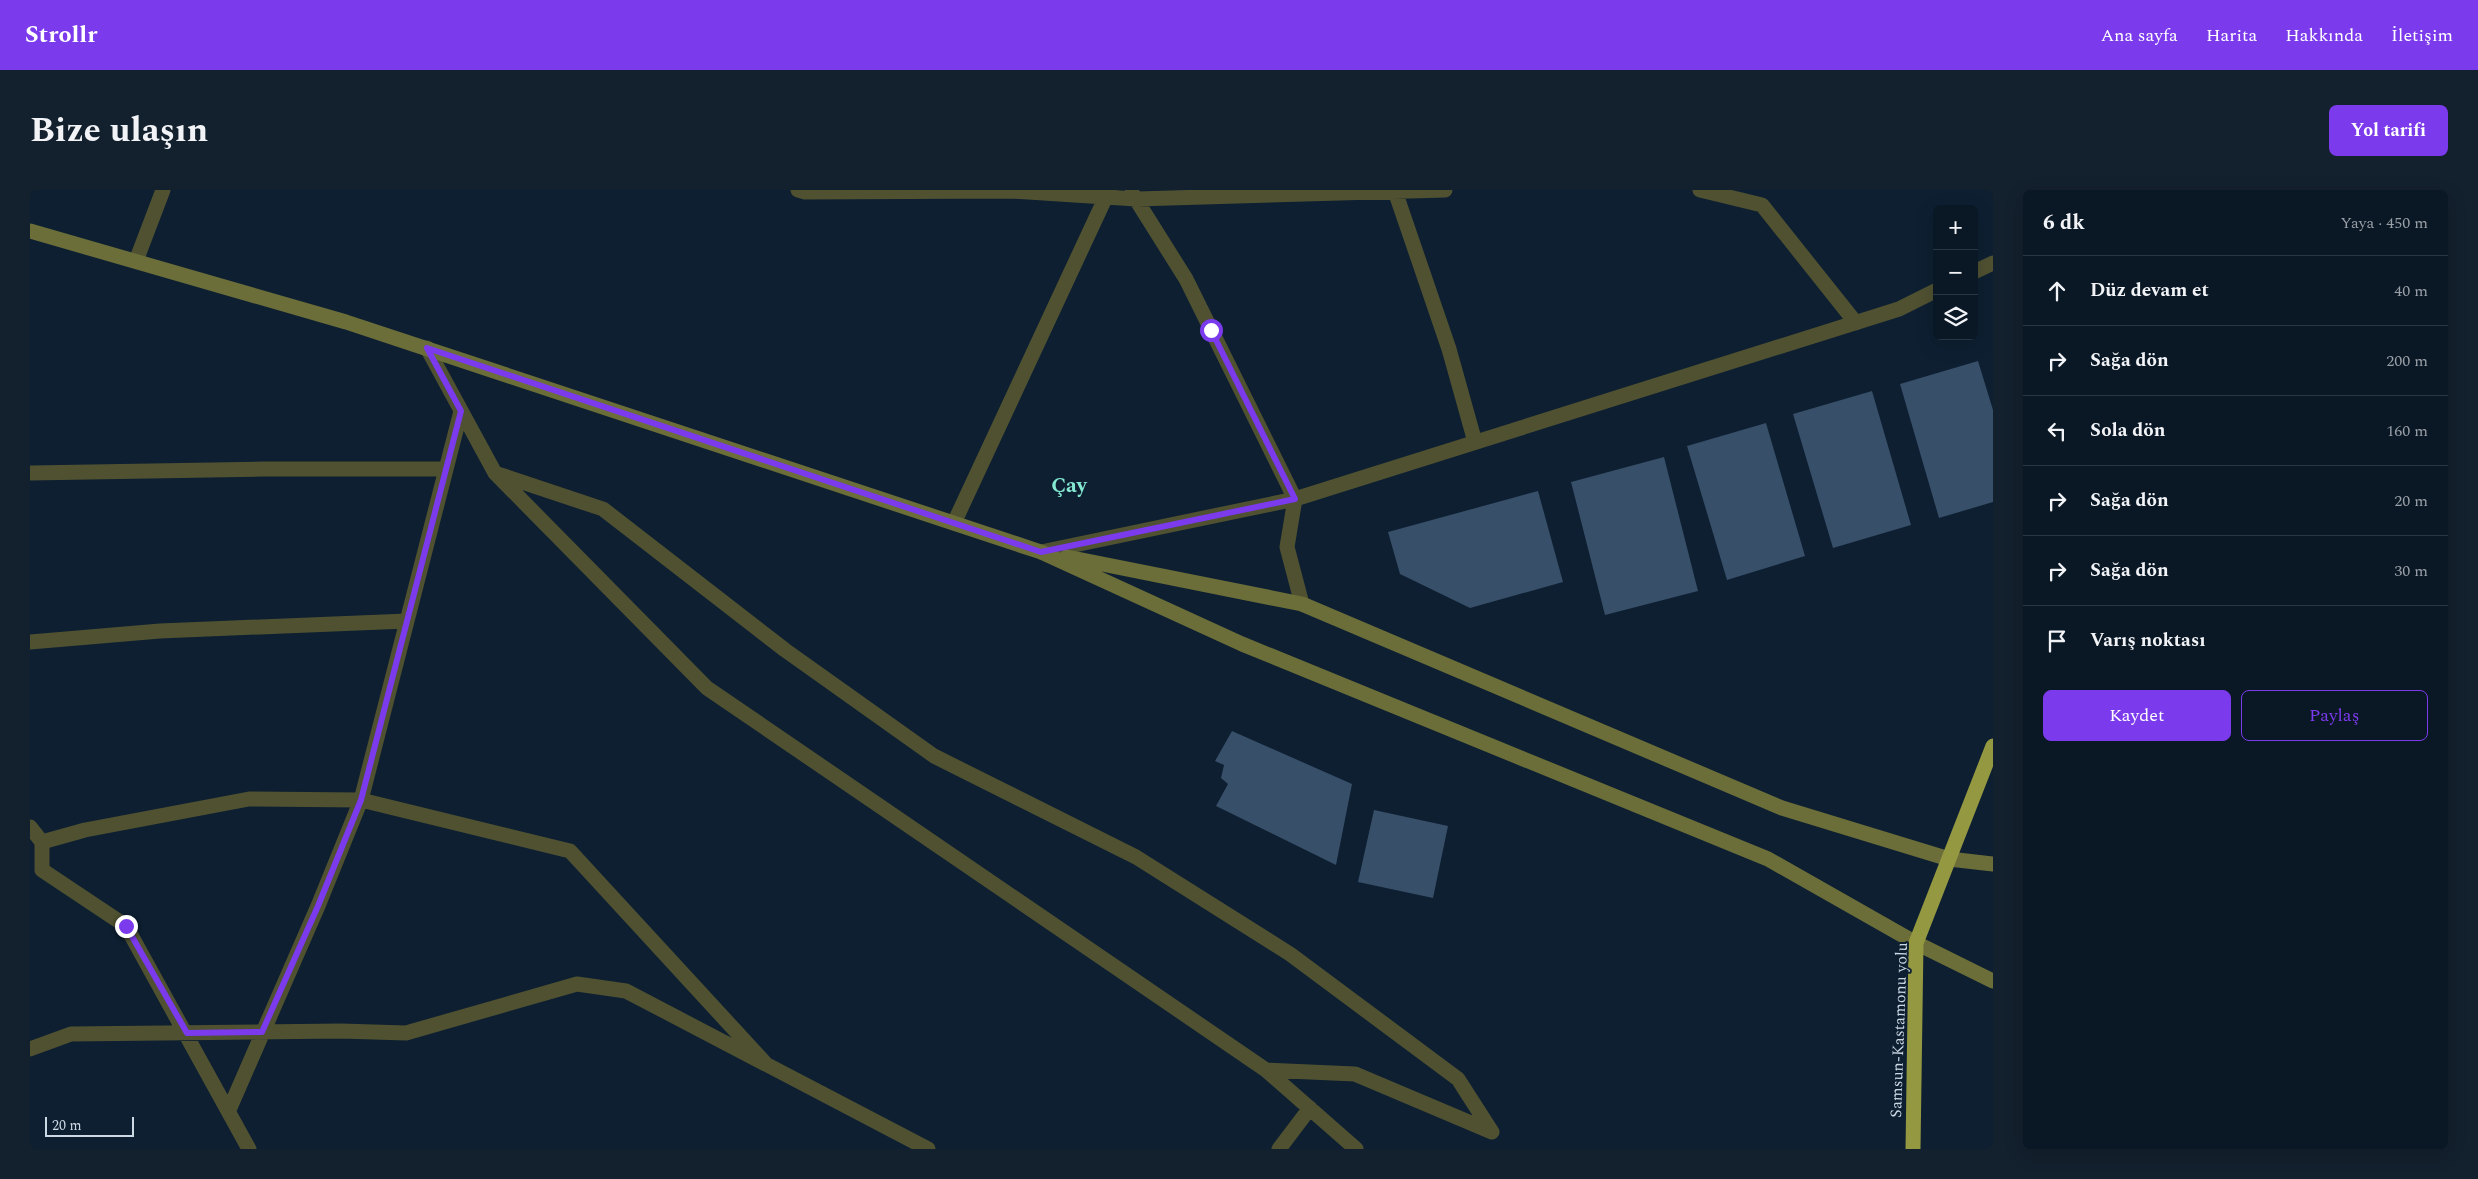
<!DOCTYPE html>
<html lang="tr">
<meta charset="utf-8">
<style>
body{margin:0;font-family:Spectral,serif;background:#13202d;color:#f1f3f6}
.controls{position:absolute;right:15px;top:15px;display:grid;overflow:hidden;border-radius:8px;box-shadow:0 5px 20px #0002}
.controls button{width:45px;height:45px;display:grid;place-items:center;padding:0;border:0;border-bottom:1px solid #2a3642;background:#0a1725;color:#f1f3f6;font:25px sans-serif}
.scale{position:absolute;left:15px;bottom:12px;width:89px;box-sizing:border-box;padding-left:5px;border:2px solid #cdd8e5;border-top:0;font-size:14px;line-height:18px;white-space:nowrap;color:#cdd8e5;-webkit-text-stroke:4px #0d1f31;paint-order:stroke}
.stop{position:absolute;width:15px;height:15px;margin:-11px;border:4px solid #7c3aed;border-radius:50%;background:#fff}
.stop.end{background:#7c3aed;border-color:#fff;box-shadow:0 1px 5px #0008}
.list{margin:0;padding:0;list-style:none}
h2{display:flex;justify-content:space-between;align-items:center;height:65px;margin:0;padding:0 20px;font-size:21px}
h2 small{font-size:16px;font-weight:400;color:#999fa7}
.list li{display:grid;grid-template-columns:32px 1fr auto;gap:15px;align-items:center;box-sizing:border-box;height:70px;padding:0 20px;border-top:1px solid #2a3642}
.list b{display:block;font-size:19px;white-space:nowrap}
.list em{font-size:16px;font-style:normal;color:#999fa7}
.actions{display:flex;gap:10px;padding:15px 20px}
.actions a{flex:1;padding:11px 0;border:1px solid #7c3aed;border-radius:8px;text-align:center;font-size:18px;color:#7c3aed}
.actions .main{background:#7c3aed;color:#fff}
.icon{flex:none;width:28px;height:28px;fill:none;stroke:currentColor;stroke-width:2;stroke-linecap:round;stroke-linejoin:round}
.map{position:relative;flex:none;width:1963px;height:959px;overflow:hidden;border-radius:8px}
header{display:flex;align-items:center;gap:30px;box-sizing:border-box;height:70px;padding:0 25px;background:#7c3aed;color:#fff}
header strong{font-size:24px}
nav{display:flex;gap:28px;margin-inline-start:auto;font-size:18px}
.intro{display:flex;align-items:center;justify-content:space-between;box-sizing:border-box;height:120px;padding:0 30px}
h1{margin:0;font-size:35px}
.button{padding:12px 22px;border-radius:8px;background:#7c3aed;color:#fff;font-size:18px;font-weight:700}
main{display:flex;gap:30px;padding:0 30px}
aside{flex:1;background:#0a1725;border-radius:8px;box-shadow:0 5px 20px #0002}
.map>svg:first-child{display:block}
</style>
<header>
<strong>Strollr</strong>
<nav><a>Ana sayfa</a><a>Harita</a><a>Hakkında</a><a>İletişim</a></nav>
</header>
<div class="intro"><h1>Bize ulaşın</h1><a class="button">Yol tarifi</a></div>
<main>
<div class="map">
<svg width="1963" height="959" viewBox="0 0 1963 959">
<rect width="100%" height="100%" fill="#0d1f31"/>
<path fill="#374f68" d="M1948,171L1963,220V312L1909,328L1870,194Z
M1842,201L1881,335L1803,358L1763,224Z
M1736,233L1775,366L1697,390L1657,256Z
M1634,267L1668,401L1575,425L1541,292Z
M1508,301L1533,392L1440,418L1370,384L1358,342Z
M1202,541L1322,594L1306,675L1186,616L1198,594L1191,588L1194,575L1185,571Z
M1344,620L1418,636L1403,708L1328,692Z"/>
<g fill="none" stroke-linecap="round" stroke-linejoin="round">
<path stroke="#4f5131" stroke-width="15" d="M768,0L775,2L982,1L1106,9L1415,0
M1670,0L1732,15L1826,133
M1365,1L1419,159L1445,252
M1102,3L1156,89L1265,309L1257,357L1272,414
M106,71L133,0
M1944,82L1963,73
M397,158L465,283L677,498L1236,880L1326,959
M0,283L234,279H416
M468,284L573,319L755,460L904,566L1106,667L1260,764L1428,889L1462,942
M924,333L1079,0
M1011,362L1265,309L1869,119L1907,100
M0,452L130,441L377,431
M0,637L12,652
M0,859L41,844L311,841L376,843L547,794L596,801L898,959
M1236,880L1325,884L1462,942
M199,920L288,716L331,610L431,221
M219,959L96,736L12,680V652L55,640L219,609L331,610L540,661L736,874
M1249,959L1280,918"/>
<path stroke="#6b6e38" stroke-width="15" d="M0,41L316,132L1011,362L1212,454L1738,669L1886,753L1963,791
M1037,367L1272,414L1752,618L1919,669L1963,674"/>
<path stroke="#949841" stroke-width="15" d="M1883,959L1886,753L1963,556"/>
</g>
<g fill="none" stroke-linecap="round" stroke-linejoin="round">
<path stroke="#7c3aed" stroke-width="6" d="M96,736L157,843L232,842L288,716L331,610L431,221L397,158L1011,362L1265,309L1181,140"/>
</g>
<g text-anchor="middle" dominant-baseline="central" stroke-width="4" stroke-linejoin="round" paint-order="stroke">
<g font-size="16" fill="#cdd8e5" stroke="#0d1f31">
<text transform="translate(1869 840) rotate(-88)">Samsun-Kastamonu yolu</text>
</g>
<g font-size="21" font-weight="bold" fill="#84e8d1" stroke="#0d1f31">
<text x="1039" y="296">Çay</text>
</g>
</g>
</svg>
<div class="controls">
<button>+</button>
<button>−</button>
<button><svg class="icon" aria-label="layers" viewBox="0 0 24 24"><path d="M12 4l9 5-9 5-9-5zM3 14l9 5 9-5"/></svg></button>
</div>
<div class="scale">20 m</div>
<div class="stop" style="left:1181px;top:140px"></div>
<div class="stop end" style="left:96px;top:736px"></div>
</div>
<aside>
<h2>6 dk<small>Yaya · 450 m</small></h2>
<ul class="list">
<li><svg class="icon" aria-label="ahead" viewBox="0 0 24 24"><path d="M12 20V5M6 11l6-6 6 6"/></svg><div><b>Düz devam et</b></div><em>40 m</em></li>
<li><svg class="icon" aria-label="right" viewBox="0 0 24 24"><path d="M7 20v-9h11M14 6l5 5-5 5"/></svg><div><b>Sağa dön</b></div><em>200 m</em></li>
<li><svg class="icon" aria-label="left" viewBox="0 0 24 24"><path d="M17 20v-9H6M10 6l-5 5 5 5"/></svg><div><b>Sola dön</b></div><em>160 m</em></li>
<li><svg class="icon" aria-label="right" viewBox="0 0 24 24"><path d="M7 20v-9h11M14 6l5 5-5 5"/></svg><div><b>Sağa dön</b></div><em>20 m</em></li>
<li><svg class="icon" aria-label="right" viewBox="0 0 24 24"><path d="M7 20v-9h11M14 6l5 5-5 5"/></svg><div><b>Sağa dön</b></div><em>30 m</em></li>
<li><svg class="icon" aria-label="arrive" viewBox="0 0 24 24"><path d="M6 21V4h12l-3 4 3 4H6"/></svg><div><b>Varış noktası</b></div></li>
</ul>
<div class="actions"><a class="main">Kaydet</a><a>Paylaş</a></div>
</aside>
</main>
